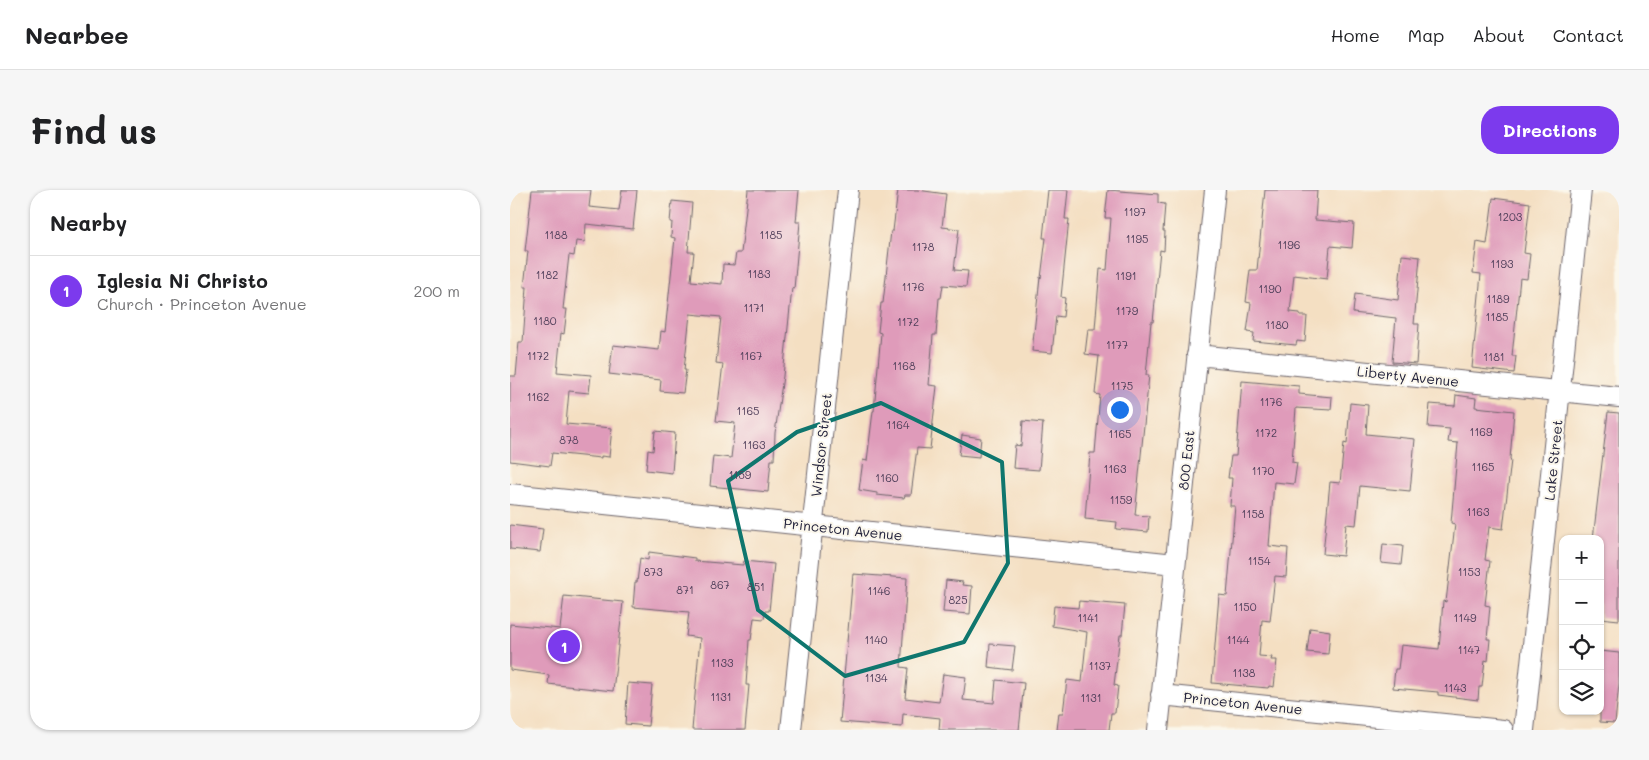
<!DOCTYPE html>
<meta charset="utf-8">
<style>
body{margin:0;font-family:Mali,sans-serif;background:#f6f6f6;color:#202124}
.controls{position:absolute;right:15px;bottom:15px;display:grid;overflow:hidden;border-radius:10px;box-shadow:0 1px 4px #0004}
.controls button{width:45px;height:45px;display:grid;place-items:center;padding:0;border:0;border-bottom:1px solid #e0e0e0;background:#fff;color:#202124;font:25px sans-serif}
.you{position:absolute;left:609px;top:219px;width:18px;height:18px;margin:-12px;border:4px solid #fff;border-radius:50%;background:#1a73e8;box-shadow:0 0 0 8px #1a73e833}
.badge{display:grid;place-items:center;width:32px;height:32px;border-radius:50%;background:#7c3aed;color:#fff;font-size:16px;font-weight:700}
.pin{position:absolute;translate:-50% -50%;border:2px solid #fff;box-shadow:0 1px 5px #0006}
.list{margin:0;padding:0;list-style:none}
h2{display:flex;justify-content:space-between;align-items:center;height:65px;margin:0;padding:0 20px;font-size:21px}
h2 small{font-size:16px;font-weight:400;color:#757577}
.list li{display:grid;grid-template-columns:32px 1fr auto;gap:15px;align-items:center;box-sizing:border-box;height:70px;padding:0 20px;border-top:1px solid #e0e0e0}
.list b{display:block;font-size:19px;white-space:nowrap}
.list p{margin:0;font-size:16px;white-space:nowrap;color:#757577}
.list em{font-size:16px;font-style:normal;color:#757577}
.icon{flex:none;width:28px;height:28px;fill:none;stroke:currentColor;stroke-width:2;stroke-linecap:round;stroke-linejoin:round}
.map{position:relative;flex:none;width:1109px;height:540px;overflow:hidden;border-radius:20px}
header{display:flex;align-items:center;gap:30px;box-sizing:border-box;height:70px;padding:0 25px;background:#fff;border-bottom:1px solid #e0e0e0}
header strong{font-size:24px}
nav{display:flex;gap:28px;margin-inline-start:auto;font-size:18px}
.intro{display:flex;align-items:center;justify-content:space-between;box-sizing:border-box;height:120px;padding:0 30px}
h1{margin:0;font-size:35px}
.button{padding:12px 22px;border-radius:20px;background:#7c3aed;color:#fff;font-size:18px;font-weight:700}
main{display:flex;gap:30px;padding:0 30px}
aside{flex:1;background:#fff;border-radius:20px;box-shadow:0 1px 4px #0004}
.map>svg:first-child{display:block}
</style>
<header>
<strong>Nearbee</strong>
<nav><a>Home</a><a>Map</a><a>About</a><a>Contact</a></nav>
</header>
<div class="intro"><h1>Find us</h1><a class="button">Directions</a></div>
<main>
<aside>
<h2>Nearby<small></small></h2>
<ul class="list">
<li><span class="badge">1</span><div><b>Iglesia Ni Christo</b><p>Church · Princeton Avenue</p></div><em>200 m</em></li>
</ul>
</aside>
<div class="map">
<svg width="1109" height="540" viewBox="0 0 1109 540">
<rect width="100%" height="100%" fill="#fbf7ec"/>
<filter id="ink" filterUnits="userSpaceOnUse"><feTurbulence type="fractalNoise" baseFrequency=".02" numOctaves="2"/><feDisplacementMap in="SourceGraphic" scale="10" xChannelSelector="R" yChannelSelector="G"/><feConvolveMatrix kernelMatrix="1 2 1 2 8 2 1 2 1" color-interpolation-filters="sRGB"/></filter>
<filter id="wash" filterUnits="userSpaceOnUse"><feTurbulence type="fractalNoise" baseFrequency=".0096" numOctaves="4" result="noise"/><feDisplacementMap in="SourceGraphic" scale="20" xChannelSelector="R" yChannelSelector="G"/><feGaussianBlur stdDeviation="1.12" result="paint"/><feColorMatrix in="noise" values="0 0 0 0 0 0 0 0 0 0 0 0 0 0 0 0 0 1.4 0 .05"/><feComposite in="paint" operator="in"/></filter>
<g filter="url(#wash)">
<rect width="100%" height="100%" fill="#f4dfc2"/>
<g id="blocks">
<path fill="#df9bba" d="M22,0H81L79,17L109,20L112,0H127L123,39L76,34L75,52L66,51L64,66L59,65L53,119H57L54,144L51,143L47,182L81,185L79,203L59,201L56,234L102,238L99,267L91,266V268L42,263L40,276L0,271V186H6L9,152H13L17,97H14L18,61H15Z
M238,0H289L286,32H290L284,99L282,98L273,186L265,243L264,270H261L258,302L200,296L203,266L221,268L225,233L206,231L213,174L206,173L211,127L180,124L174,180H176L173,203L150,201L151,190L99,184L103,155L149,160L151,141L155,142L165,48L161,47L162,32H160L162,11L182,13L178,62H184L181,91L212,94L213,74L224,75L226,63H231Z
M388,0H407L436,4L432,37L449,39L444,80L458,81L456,97L433,95L431,108H429L426,145H423L419,195L427,196L420,259L407,258L401,305H395L394,308L367,305V303L349,300L353,270L357,271L363,221H364L371,143L368,142L371,113H373L381,41H383Z
M538,0H558L555,29H559L551,107L555,108L553,127L546,126L542,163L522,161L530,87L531,88L536,48H533Z
M598,0L648,4V13L655,14L653,41H655L654,61L650,60L643,132H641L636,185H639L625,325L639,326L638,342L606,339L607,332L575,329L580,263H585L590,205L585,204L589,166L575,164L578,139H585L590,79L597,80L601,28H595Z
M755,0H807L805,30L844,33L842,58L820,56L817,89L784,85L780,122L790,123V126H797L795,152L787,151L786,155L743,151L744,143L737,142L741,113L736,112L740,80H747Z
M983,8L1020,13L1014,63L1020,64L1017,89L1010,88L1002,166H1006L1004,183L962,178L971,84L963,83L967,52L977,54Z
M892,65L910,67L904,134H909L906,174L882,172L886,128L843,123L845,104L888,110Z
M732,191L789,196V204L822,207L821,220L786,218L782,272L787,273L784,294L764,292L759,356L778,358L776,387L765,386L760,431L752,430L749,466L762,467L761,470H767L764,497L759,496L758,498L702,493L709,405L717,406L725,316H720L722,288H718L721,266H726Z
M946,205L966,208L965,217L1004,221L1000,269L1001,270L993,339L979,337L975,370L980,371L975,415L980,416L977,449H980L978,471L975,470L972,497H969L968,510L928,505V502L883,498L885,479H888L891,455L929,459L933,411L936,412L945,334L941,333L948,253L938,252L940,239L918,237L920,214L945,216Z
M840,213L858,215L856,244L905,249L900,301L850,296L846,335L836,334L833,366L813,364L820,292L830,293L834,253L837,254Z
M1098,222L1109,223V430L1090,428V349H1083Z
M513,231L533,233L529,280L503,278L505,255L511,256Z
M145,241L165,243L162,283L136,280L138,260L143,261Z
M452,245L471,248L469,267L449,265Z
M0,335L33,339L30,362L0,359Z
M873,354L893,356L891,375L871,373Z
M139,362L185,368V371L233,375L234,371L264,374L259,421H255L254,429L244,428L241,450H239L236,495H239L235,540H182L190,448L176,446L179,422L123,417L125,392H127L130,368L138,370Z
M343,384L397,388L391,477L398,478L395,508L429,512L433,484L456,487L453,510L484,513L486,490L514,493L509,540H429L430,528L393,524L392,537L330,532Z
M436,390L453,392L452,395L462,396L460,424L433,422Z
M54,406L113,412L103,501L38,494L39,485L0,480V434L50,439Z
M569,411L615,415L612,445H610L604,495L608,496L605,523H601L599,540H547L549,523H553L557,490L572,492L577,442L542,436L544,416L568,418Z
M800,438L820,441L818,464L797,462Z
M480,454L505,456L502,480L478,477Z
M1090,461L1109,463V494L1105,533L1090,532Z
M118,493L142,495L138,536L115,534Z"/>
</g>
</g>
<g filter="url(#ink)">
<use href="#blocks" fill-opacity="0" stroke="#6c646a" stroke-width="1"/>
<g fill="none" stroke-linecap="round" stroke-linejoin="round">
<defs>
<path id="minor" d="M687,165L1109,207
M0,304L665,374
M651,505L993,540
M281,540L338,0
M648,540L705,0
M1014,540L1071,0"/>
</defs>
<use href="#minor" stroke="#6c646a" stroke-width="22"/>
<use href="#minor" stroke="#fff" stroke-width="20"/>
</g>
</g>
<path fill="none" stroke="#0f766e" stroke-width="4" stroke-linejoin="round" d="M371,213L492,272L498,373L454,452L335,486L248,420L218,291L287,242Z"/>
<g text-anchor="middle" dominant-baseline="central" stroke-width="4" stroke-linejoin="round" paint-order="stroke">
<g font-size="11" fill="#51405b">
<text x="625" y="21">1197</text>
<text x="1000" y="26">1203</text>
<text x="46" y="44">1188</text>
<text x="261" y="44">1185</text>
<text x="627" y="48">1195</text>
<text x="779" y="54">1196</text>
<text x="413" y="56">1178</text>
<text x="992" y="73">1193</text>
<text x="249" y="83">1183</text>
<text x="37" y="84">1182</text>
<text x="616" y="85">1191</text>
<text x="403" y="96">1176</text>
<text x="760" y="98">1190</text>
<text x="988" y="108">1189</text>
<text x="244" y="117">1171</text>
<text x="617" y="120">1179</text>
<text x="987" y="126">1185</text>
<text x="35" y="130">1180</text>
<text x="398" y="131">1172</text>
<text x="767" y="134">1180</text>
<text x="607" y="154">1177</text>
<text x="28" y="165">1172</text>
<text x="241" y="165">1167</text>
<text x="984" y="166">1181</text>
<text x="394" y="175">1168</text>
<text x="612" y="195">1175</text>
<text x="28" y="206">1162</text>
<text x="761" y="211">1176</text>
<text x="238" y="220">1165</text>
<text x="388" y="234">1164</text>
<text x="971" y="241">1169</text>
<text x="756" y="242">1172</text>
<text x="610" y="243">1165</text>
<text x="59" y="249">878</text>
<text x="244" y="254">1163</text>
<text x="973" y="276">1165</text>
<text x="605" y="278">1163</text>
<text x="753" y="280">1170</text>
<text x="230" y="284">1159</text>
<text x="377" y="287">1160</text>
<text x="611" y="309">1159</text>
<text x="968" y="321">1163</text>
<text x="743" y="323">1158</text>
<text x="749" y="370">1154</text>
<text x="143" y="381">873</text>
<text x="959" y="381">1153</text>
<text x="210" y="394">867</text>
<text x="246" y="396">851</text>
<text x="175" y="399">871</text>
<text x="369" y="400">1146</text>
<text x="448" y="409">825</text>
<text x="735" y="416">1150</text>
<text x="578" y="427">1141</text>
<text x="955" y="427">1149</text>
<text x="366" y="449">1140</text>
<text x="728" y="449">1144</text>
<text x="959" y="459">1147</text>
<text x="212" y="472">1133</text>
<text x="590" y="475">1137</text>
<text x="734" y="482">1138</text>
<text x="366" y="487">1134</text>
<text x="945" y="497">1143</text>
<text x="211" y="506">1131</text>
<text x="581" y="507">1131</text>
</g>
<g font-size="14" fill="#22223b" stroke="#fbf7ec">
<text transform="translate(898 186) rotate(6)">Liberty Avenue</text>
<text transform="translate(311 255) rotate(-84)">Windsor Street</text>
<text transform="translate(676 270) rotate(-84)">800 East</text>
<text transform="translate(1043 270) rotate(-84)">Lake Street</text>
<text transform="translate(333 339) rotate(6)">Princeton Avenue</text>
<text transform="translate(733 513) rotate(6)">Princeton Avenue</text>
</g>
</g>
</svg>
<div class="controls">
<button>+</button>
<button>−</button>
<button><svg class="icon" aria-label="locate" viewBox="0 0 24 24"><circle cx="12" cy="12" r="6"/><path d="M12 2v4M12 18v4M2 12h4M18 12h4"/></svg></button>
<button><svg class="icon" aria-label="layers" viewBox="0 0 24 24"><path d="M12 4l9 5-9 5-9-5zM3 14l9 5 9-5"/></svg></button>
</div>
<div class="you"></div>
<div class="pin badge" style="left:54px;top:456px">1</div>
</div>
</main>
